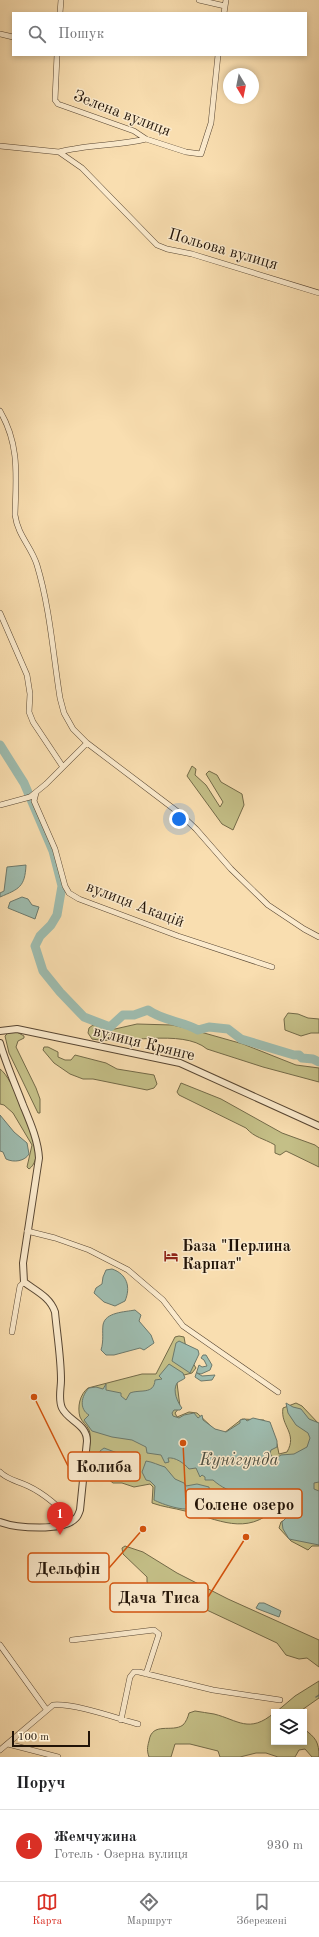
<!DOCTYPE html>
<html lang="uk">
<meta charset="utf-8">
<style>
body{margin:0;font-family:"Old Standard TT",serif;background:#f2f2f2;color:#202124}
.controls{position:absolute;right:12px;bottom:12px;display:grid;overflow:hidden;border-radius:0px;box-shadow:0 2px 6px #0003}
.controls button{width:36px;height:36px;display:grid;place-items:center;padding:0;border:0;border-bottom:1px solid #e0e0e0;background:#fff;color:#202124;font:20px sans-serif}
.compass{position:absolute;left:223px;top:68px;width:36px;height:36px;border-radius:50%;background:#fff;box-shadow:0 2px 6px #0003;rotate:170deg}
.scale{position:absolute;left:12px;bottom:10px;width:78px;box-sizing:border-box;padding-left:4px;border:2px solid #221408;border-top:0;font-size:11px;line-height:14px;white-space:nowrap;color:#221408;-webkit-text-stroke:3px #fbeacc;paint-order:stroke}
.you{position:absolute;left:179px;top:819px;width:14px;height:14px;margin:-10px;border:3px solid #fff;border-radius:50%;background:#1a73e8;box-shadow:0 0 0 6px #1a73e833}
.badge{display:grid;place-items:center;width:26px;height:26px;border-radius:50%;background:#d93025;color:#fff;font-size:13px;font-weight:700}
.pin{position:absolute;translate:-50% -33px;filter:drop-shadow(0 1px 2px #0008)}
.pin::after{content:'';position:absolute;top:21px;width:14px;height:12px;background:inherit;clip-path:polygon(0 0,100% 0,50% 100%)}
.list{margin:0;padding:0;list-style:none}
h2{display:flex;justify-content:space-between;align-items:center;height:52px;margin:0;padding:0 16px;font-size:17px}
h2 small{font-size:13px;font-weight:400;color:#757577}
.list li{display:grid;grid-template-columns:26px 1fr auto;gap:12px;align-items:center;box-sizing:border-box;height:72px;padding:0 16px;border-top:1px solid #e0e0e0}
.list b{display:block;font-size:15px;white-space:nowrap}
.list p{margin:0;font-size:13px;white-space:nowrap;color:#757577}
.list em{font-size:13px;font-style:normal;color:#757577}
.icon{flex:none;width:22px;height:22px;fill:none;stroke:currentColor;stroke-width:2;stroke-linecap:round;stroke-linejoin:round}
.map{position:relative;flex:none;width:319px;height:1757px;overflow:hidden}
.search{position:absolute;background:#fff;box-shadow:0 2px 6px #0003;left:12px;right:12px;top:12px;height:44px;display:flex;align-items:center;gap:10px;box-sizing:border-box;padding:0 14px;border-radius:0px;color:#757577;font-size:15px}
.sheet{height:124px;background:#fff}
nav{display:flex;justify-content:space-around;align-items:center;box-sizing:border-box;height:56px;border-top:1px solid #e0e0e0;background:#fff;font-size:11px;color:#757577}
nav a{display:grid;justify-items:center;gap:2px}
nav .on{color:#d93025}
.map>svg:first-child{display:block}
</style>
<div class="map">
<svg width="319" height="1757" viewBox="0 0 319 1757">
<rect width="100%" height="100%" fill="#f9deb0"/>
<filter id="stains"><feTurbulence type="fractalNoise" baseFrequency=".005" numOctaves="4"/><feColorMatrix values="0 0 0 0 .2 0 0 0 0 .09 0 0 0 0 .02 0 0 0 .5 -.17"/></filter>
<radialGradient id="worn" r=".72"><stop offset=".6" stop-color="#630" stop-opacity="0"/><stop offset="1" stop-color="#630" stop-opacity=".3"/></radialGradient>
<path fill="#c4bf87" stroke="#736a48" d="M192,766L196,769L195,775L206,785L220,807L223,802L206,774L209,771L217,775L221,782L242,794L244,805L233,830L222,824L187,776Z
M288,1013L298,1014L308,1018L319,1019V1033H311L301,1036L285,1030L284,1019Z
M137,1024L172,1025L190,1029L243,1044L296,1065L319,1068V1082L263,1067L207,1049C182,1028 123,1045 92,1039L88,1033L89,1028L93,1025L115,1029Z
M15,1031L24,1036V1038L18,1041L16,1047L36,1088L40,1099V1113H38L9,1053L5,1036L9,1032Z
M44,1047H48L58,1052V1057L65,1060H71L75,1055L106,1063L117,1069L154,1075L157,1084L154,1088L147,1090L93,1079H83L70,1074L54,1063L43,1050Z
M0,1069C13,1078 33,1132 36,1149C37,1156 35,1165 29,1169L27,1167L32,1145L13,1113L4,1105L0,1104Z
M181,1083L221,1099L282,1133L315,1145L319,1148V1167L286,1151L280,1155L275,1153V1145C263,1138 255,1138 246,1128L179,1095L177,1092Z
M179,1336L184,1337L187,1354L196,1368L192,1373L184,1375L177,1383L180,1407L175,1413L177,1417L189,1412L197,1413L214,1429L224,1433L242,1419L264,1420L277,1444L279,1454L287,1452C298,1433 280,1426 283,1408L296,1403L302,1406L319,1424V1546H312L308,1550L291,1541L279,1528L281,1522L289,1517L276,1508C246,1537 218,1519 185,1511C174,1508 163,1507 152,1503L153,1487L150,1484L134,1487L122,1483H113L108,1479L109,1475L113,1471C110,1465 104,1464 100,1457L88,1456C89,1448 92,1437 89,1430C87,1425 82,1422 80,1417C77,1407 80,1394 88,1388L142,1374H156L175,1337Z
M125,1546L143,1552L177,1573L228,1599L319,1640V1667L307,1658L299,1659L286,1655L277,1643L194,1604L189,1603L175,1592L150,1587L147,1582V1577L123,1554L122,1548Z
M319,1681V1698L299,1712H276L295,1696Z
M195,1711C201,1712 208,1713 214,1714C238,1720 249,1734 274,1713V1742H304V1729C316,1738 319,1742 319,1757H312L305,1749L299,1750L295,1757H278L266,1753H256L240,1757H220L218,1751L190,1744H175L171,1757H149C147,1751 147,1748 149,1741C152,1721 172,1733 183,1725C186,1722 188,1717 189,1713Z"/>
<path fill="#9ebcaf" stroke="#6c796c" d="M26,865C25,887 19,889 0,897V893L4,891L7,867Z
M22,897L28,899L32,905L39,907L35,919L8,908L10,902Z
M0,1115L14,1132L27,1143L29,1154C25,1161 14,1163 6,1159L3,1152L0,1151Z
M112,1269C127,1274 131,1287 125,1301L115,1306L104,1302L94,1293L96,1288L102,1284L103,1277L106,1270Z
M135,1310L141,1315L139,1321L151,1335L154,1343L144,1350L140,1348L114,1355H106L101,1350C104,1340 102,1333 103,1325C105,1312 125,1312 135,1310Z
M179,1341L198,1350L199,1354L190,1373L172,1361L176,1343Z
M203,1355H206L212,1365L210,1370L201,1374L197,1373L202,1376L215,1375L212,1380L201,1381L195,1377L199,1365L202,1367L207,1366L204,1360L201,1358Z
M169,1364L183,1373L185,1378C183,1380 179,1381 177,1383C172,1391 178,1403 182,1408L180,1410H174L172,1413L173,1416L179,1418L184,1415L194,1413L198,1418L202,1415L203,1420L215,1429L226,1432L240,1423V1420L245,1419L247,1421L253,1418L270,1422L277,1441V1447L271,1450L270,1453L272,1457H278L281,1455L294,1454L307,1447L310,1438L308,1433L296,1425L288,1413L286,1403L293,1407L301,1409L309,1419L319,1423V1482L314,1483V1489L319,1491V1545L289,1539L283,1529L282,1522L287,1517H275L274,1512H271C272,1504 269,1495 263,1490L259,1492L258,1495L261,1501L245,1507V1494L241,1491C231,1493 221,1487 213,1480H205V1477L202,1475L200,1477L196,1468L189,1469C184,1463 175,1457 168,1458L169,1462L165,1463L161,1455L147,1453L146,1447L132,1440L112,1437L92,1431L84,1420L89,1415C79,1409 81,1396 89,1388L96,1387L103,1389L106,1384V1390L121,1393V1396L126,1400L130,1393C140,1389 154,1395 155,1380L162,1379L159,1376Z
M104,1448L120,1454L130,1453L140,1458L134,1479L130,1478L126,1475L120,1476L115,1466L106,1462V1457L100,1456V1451Z
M146,1461C153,1462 158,1465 165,1467L175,1479L184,1483L186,1486L197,1484L209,1487L210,1496L203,1512H198L194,1507C186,1513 162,1504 154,1500L155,1486L150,1481L146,1480L142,1472Z
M259,1603H264L281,1611L279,1617L258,1609L256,1608Z"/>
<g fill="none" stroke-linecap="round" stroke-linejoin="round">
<path stroke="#6c796c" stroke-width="1.5" d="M316,1697L319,1695"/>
<path stroke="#9ebcaf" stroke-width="9" d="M0,745L24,783L53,851L62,886L57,915L51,925L40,936L35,946L43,971L60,992L84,1017L110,1027L123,1015H134L148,1010C163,1021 182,1021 198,1030L209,1027L228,1029L241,1039L294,1055H299L302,1058L313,1059L319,1062"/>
<defs>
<path id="minor" d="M199,0L225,6
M60,13L61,0
M224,13L226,0
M0,34L13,37
M57,55L55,100L58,104L134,131L146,139L186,152L201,154L211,123L218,55
M0,146L59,152L82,168L157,245L167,249L192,254L319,293
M59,152C88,144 118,146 146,139
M0,411C20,445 16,477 15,515C18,536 31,546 37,565C50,608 53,654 60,698L64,713L73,729L87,743L178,812L196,829L231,869L268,905L304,929L319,937
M0,613L27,675L30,694L29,712L33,722L63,767
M36,793L34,801L55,849L65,886L69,893L79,899L178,936L272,967
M0,805L30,797L46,784L87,743
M27,1231L55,1238L89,1250L128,1270L163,1300L183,1326L278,1392
M12,1332L20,1286L24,1282
M0,1472C8,1480 18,1481 28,1486C43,1493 62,1508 71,1522
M72,1640L154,1630L159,1634L146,1674
M0,1645L46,1709
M121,1720L130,1677L134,1672H139L213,1690L280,1700
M8,1744L58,1757
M0,1750L53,1705C74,1703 116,1718 138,1724"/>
<path id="tertiary" d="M0,1031L17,1029L180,1063L319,1126
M0,1043C6,1064 15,1084 23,1105C30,1122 38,1140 39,1158L23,1263L24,1282C36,1291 50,1297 55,1312C57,1334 61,1358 61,1380C61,1389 58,1399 62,1408C68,1421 87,1424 87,1441L80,1510C79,1513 78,1516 76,1518C64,1532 16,1528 0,1522"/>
</defs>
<use href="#minor" stroke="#584632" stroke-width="6"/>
<use href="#tertiary" stroke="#584632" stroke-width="8"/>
<use href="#minor" stroke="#fbeacc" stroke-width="5"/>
<use href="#tertiary" stroke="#fbeacc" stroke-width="6"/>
</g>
<defs>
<symbol id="hotel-bare" viewBox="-9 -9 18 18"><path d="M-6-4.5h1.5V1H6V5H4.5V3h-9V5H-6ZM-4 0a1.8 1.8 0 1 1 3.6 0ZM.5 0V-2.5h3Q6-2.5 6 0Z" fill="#8f2418" stroke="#fbeacc" stroke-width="2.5" paint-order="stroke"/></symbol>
</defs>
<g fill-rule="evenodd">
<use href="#hotel-bare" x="161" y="1246" width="20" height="20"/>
</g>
<g text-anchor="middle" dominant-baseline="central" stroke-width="3" stroke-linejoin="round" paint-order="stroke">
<g font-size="16" fill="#221408" stroke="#fbeacc">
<text transform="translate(122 114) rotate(21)">Зелена вулиця</text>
<text transform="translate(223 250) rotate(16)">Польова вулиця</text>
<text transform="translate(135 905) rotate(21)">вулиця Акацій</text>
<text transform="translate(144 1044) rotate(14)">вулиця Крянге</text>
</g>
<g font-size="16" font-weight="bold" fill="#221408" stroke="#fbeacc" text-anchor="start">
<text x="182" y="1247">База "Перлина<tspan x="182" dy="18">Карпат"</tspan></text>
</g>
<g font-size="17" font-style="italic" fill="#4d4f42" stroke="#fbeacc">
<text x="239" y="1460">Кунігунда</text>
</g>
</g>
<path fill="none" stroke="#d4520c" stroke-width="1.5" d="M34 1397L68 1466M183 1443L186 1504M143 1529L109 1568M246 1537L208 1597"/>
<g fill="#d4520c" stroke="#fbeacc" stroke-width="1.5">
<circle cx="34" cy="1397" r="4"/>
<circle cx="183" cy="1443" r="4"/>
<circle cx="143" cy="1529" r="4"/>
<circle cx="246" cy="1537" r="4"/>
</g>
<g fill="#fbeacc" stroke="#d4520c" stroke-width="1.5">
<rect x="68" y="1452" width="72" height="29" rx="4"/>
<rect x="186" y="1489" width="116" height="29" rx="4"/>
<rect x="28" y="1553" width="81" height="29" rx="4"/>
<rect x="110" y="1583" width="98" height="29" rx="4"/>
</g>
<g font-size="17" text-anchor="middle" font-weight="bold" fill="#221408">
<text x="104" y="1472">Колиба</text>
<text x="244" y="1510">Солене озеро</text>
<text x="68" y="1574">Дельфін</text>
<text x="159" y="1603">Дача Тиса</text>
</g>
<rect width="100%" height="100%" filter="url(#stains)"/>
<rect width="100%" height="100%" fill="url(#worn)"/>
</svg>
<div class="controls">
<button><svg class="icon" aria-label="layers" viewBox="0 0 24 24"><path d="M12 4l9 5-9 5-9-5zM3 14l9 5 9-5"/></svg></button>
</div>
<svg class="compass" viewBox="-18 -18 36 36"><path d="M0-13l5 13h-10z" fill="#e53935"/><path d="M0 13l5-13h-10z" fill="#757577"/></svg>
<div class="scale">100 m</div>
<div class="you"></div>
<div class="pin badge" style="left:60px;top:1535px">1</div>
<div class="search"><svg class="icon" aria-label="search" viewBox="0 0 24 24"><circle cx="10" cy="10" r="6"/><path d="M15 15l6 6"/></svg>Пошук</div>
</div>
<section class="sheet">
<h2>Поруч<small></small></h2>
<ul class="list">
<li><span class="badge">1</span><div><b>Жемчужина</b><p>Готель · Озерна вулиця</p></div><em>930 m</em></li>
</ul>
</section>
<nav>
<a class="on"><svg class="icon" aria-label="map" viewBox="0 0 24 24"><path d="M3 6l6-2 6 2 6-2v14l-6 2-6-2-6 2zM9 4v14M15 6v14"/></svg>Карта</a>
<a><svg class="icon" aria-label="directions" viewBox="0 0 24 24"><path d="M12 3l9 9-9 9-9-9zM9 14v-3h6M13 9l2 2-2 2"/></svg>Маршрут</a>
<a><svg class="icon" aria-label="saved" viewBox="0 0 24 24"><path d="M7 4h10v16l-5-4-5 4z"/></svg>Збережені</a>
</nav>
